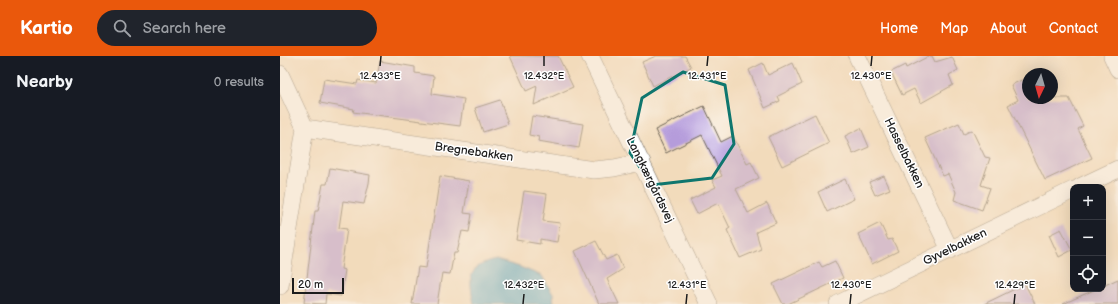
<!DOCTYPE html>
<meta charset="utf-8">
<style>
body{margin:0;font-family:"Balsamiq Sans",sans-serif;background:#20242c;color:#f1f3f6}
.controls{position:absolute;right:12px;bottom:12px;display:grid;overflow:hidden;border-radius:8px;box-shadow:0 4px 16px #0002}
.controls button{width:36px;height:36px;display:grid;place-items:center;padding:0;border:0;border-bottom:1px solid #363941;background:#171b24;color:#f1f3f6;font:20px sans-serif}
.compass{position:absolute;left:742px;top:12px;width:36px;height:36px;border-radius:50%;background:#171b24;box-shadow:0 4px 16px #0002;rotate:185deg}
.scale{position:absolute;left:12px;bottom:10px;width:52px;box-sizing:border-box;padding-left:4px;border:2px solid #1c1c1c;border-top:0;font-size:11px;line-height:14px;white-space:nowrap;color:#1c1c1c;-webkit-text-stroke:3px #fff;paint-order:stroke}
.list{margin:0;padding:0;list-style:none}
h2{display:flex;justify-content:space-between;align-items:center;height:52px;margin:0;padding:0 16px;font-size:17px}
h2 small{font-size:13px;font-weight:400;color:#9ea1a6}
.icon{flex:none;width:22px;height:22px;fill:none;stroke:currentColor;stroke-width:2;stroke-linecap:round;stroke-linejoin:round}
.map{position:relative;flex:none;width:838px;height:248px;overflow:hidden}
header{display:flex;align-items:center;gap:24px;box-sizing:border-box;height:56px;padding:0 20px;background:#ea580c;color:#fff}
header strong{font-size:19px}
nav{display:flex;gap:22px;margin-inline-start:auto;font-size:14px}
.search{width:280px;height:36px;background:#20242c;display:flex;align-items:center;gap:10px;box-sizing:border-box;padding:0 14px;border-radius:22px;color:#9ea1a6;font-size:15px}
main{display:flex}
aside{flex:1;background:#171b24}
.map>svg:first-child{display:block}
</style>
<header>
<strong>Kartio</strong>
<div class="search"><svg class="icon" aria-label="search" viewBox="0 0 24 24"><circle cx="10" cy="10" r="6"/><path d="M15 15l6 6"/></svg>Search here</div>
<nav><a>Home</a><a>Map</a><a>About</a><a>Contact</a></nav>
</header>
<main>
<aside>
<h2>Nearby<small>0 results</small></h2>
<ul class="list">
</ul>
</aside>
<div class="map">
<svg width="838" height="248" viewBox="0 0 838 248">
<rect width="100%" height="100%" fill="#fff"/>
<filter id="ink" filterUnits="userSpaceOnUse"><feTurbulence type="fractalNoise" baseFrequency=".025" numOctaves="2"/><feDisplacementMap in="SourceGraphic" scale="8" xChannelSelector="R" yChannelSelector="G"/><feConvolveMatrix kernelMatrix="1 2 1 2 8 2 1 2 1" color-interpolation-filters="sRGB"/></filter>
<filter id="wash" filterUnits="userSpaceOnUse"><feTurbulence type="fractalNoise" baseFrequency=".012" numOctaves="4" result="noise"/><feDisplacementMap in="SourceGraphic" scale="16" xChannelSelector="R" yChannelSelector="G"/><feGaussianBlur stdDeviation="0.9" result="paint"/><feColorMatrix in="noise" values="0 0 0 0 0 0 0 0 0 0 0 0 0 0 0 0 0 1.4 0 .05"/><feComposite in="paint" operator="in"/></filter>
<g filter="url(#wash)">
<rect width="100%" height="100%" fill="#f2dbbb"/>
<path fill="#50a9cd" stroke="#366274" d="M216,204L240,211L262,220L273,238L274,248H194C189,223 186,210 216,204Z"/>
<g id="blocks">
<path fill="#b59cdb" d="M230,0H278L293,31L254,49L257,30L246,35Z
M376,0H405L411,11L373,30L362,6Z
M649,0H652L655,6L672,1L678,14L669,19L673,29L641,47L634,33L622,39L611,16L625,9L626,12Z
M100,5L135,11V17L154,20L152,38L184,43L180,70L73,56L74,53L40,47L44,23L77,28L78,24L96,27Z
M483,7L488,19L513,7L522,28L498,40L500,45L485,52L469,14Z
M748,21V42H789L803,70L798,73L812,102L765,124L728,49L738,44L731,29Z
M220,44L228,68L203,76L195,52Z
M424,50L441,86L453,80L467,108L471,106L479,122L456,133L468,157L487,147L496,167L476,176L481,193L460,202L447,174L450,172L438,147L417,158L410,144L436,131L432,124L442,120L422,79L386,97L375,74Z
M535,58L549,87L502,110L488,81Z
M252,60L303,68L299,92L258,85L259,81L249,79Z
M679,67L684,78L692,74L705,101L710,102L701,129L710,132L702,154L674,144L676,136L668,118L663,120L645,82Z
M581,72L589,91L573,98L565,80Z
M50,112L90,119L89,127L84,148L63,145L59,172L67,173L61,213L65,214L61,240L46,238L45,248L24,247L35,155H38L43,128H47Z
M160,120L189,125L184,157L192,158L189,176L182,175L177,197H174L170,218L162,217L157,248H132L138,211L146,212Z
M604,120L610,133L595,139L589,126Z
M565,123L574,143L547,156L538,136Z
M244,135L267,138L263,165L280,167L277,186L260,183V188L236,184Z
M600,167L608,184L612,183L618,195L592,208L578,178Z
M781,173L792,194L779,201L769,179Z
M316,185L326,204L337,199L343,213L327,223L339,248H319L295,195Z
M555,205L563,222L508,248H503L493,228L539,206L542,211Z
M838,223V248H783L816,233H823V230Z
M745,228L755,248H704Z"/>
</g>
</g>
<g filter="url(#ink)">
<use href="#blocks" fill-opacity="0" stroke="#675f54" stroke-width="1"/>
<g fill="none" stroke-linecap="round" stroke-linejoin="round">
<defs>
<path id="minor" d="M310,0L429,248
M577,0L670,194
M832,0L838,13
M0,18L25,72L0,230
M25,72L314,114L334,112L362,106
M800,131L838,113
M558,248L793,134"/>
</defs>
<use href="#minor" stroke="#675f54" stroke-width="18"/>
<use href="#minor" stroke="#fff" stroke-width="17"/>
</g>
</g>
<path d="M0 0H838V248H0ZM403,16L445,29L454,88L432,122L372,129L350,97L362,42Z" fill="#f2dbbb" fill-opacity=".55" fill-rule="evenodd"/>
<path fill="none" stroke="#0f766e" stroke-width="3" stroke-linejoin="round" d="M403,16L445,29L454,88L432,122L372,129L350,97L362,42Z"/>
<path fill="none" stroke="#1c1c1c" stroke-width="1.5" d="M100,10L101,0M264,10V0M427,10L428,0M591,10L592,0M243,248L244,238M406,248L407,238M570,248L571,238M734,248L735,238"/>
<g text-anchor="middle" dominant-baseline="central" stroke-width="3" stroke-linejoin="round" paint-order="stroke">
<g font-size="12" fill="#1c1c1c" stroke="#fff">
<text transform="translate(194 96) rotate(8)">Bregnebakken</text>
<text transform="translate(624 97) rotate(64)">Hasselbakken</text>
<text transform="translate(370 124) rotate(64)">Langkærgårdsvej</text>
<text transform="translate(675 191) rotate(-26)">Gyvelbakken</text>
</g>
</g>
<g font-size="10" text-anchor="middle" fill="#1c1c1c" stroke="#fff" stroke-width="3" stroke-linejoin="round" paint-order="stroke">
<text x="100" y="23">12.433°E</text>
<text x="264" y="23">12.432°E</text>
<text x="427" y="23">12.431°E</text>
<text x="591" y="23">12.430°E</text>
<text x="244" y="232">12.432°E</text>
<text x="407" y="232">12.431°E</text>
<text x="571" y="232">12.430°E</text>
<text x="735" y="232">12.429°E</text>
</g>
</svg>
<div class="controls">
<button>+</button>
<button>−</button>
<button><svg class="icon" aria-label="locate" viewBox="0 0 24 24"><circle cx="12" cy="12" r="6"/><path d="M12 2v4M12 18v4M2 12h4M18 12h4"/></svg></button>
</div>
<svg class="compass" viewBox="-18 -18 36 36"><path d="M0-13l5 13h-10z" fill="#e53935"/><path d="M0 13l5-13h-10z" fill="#9ea1a6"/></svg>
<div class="scale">20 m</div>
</div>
</main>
